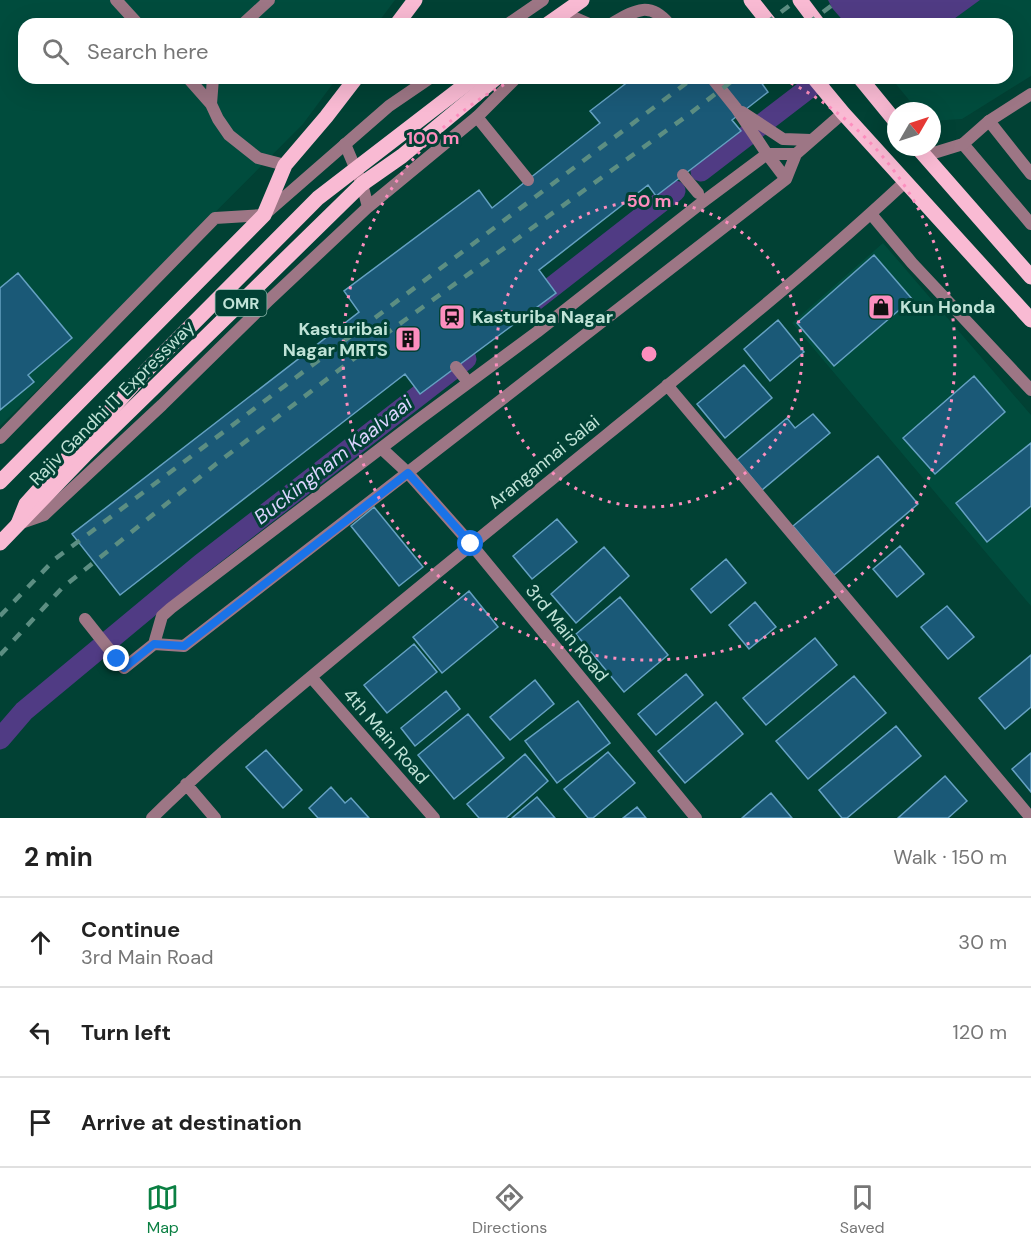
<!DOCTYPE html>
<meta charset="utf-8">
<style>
body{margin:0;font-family:"DM Sans",sans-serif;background:#f2f2f2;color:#222}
.compass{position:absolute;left:887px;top:102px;width:54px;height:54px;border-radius:50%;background:#fff;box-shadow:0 6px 24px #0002;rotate:51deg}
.stop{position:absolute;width:18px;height:18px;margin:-14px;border:4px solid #1a73e8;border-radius:50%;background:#fff}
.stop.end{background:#1a73e8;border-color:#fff;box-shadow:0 2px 6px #0008}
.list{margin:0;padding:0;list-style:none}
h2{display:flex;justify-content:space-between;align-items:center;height:78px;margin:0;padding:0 24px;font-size:26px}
h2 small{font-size:20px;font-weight:400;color:#767676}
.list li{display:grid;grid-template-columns:39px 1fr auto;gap:18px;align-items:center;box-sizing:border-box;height:90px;padding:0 24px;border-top:2px solid #e0e0e0}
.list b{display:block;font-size:22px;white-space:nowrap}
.list p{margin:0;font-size:20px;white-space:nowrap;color:#767676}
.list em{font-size:20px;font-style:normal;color:#767676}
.icon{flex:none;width:33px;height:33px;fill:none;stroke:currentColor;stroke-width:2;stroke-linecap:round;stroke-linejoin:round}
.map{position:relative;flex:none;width:1031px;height:818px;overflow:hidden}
.search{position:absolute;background:#fff;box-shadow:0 6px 24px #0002;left:18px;right:18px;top:18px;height:66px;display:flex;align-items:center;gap:15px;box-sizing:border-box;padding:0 21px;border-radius:18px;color:#767676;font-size:22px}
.sheet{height:348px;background:#fff}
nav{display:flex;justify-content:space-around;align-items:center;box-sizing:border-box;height:84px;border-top:2px solid #e0e0e0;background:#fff;font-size:16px;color:#767676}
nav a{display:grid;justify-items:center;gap:3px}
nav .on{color:#0b8043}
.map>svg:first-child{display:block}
</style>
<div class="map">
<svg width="1031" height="818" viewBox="0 0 1031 818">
<rect width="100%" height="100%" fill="#014134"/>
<path fill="#004c3d" d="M0,0H395L377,24H24V78H337L303,124L69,359L0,426Z
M980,0H1031V76L962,119L932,121V111H918L891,78H1007V24H947Z
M883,243L1031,415V606L792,323Z"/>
<path fill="#503b84" d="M828,0H980L947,24H846L832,8Z"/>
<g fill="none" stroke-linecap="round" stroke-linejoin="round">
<path stroke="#503b84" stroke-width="21" d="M701,171L822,78
M529,305L675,191
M0,739L24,711L201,564L466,359"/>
</g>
<path fill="#1a5977" stroke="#65a1c2" stroke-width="1.5" d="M633,78H758L768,92L732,120L741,131L656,196L648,185L539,270L556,293L420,394L405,374L120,595L72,534L359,312L344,291L479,190L492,208L600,123L590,111Z
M874,255L912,299L834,366L797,323Z
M18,273L72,338L28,375L34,382L0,410V288Z
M778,320L804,352L770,381L744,349Z
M744,365L772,398L725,438L697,404Z
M974,376L1005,412L935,474L903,438Z
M813,414L830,433L762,490L737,460L787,418L795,428Z
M1031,443V506L987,542L956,503Z
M878,456L918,504L834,575L793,526Z
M374,507L423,567L399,586L351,526Z
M557,519L577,542L532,579L513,556Z
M900,546L924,574L897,597L873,569Z
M604,547L629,576L576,623L551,594Z
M726,559L746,583L711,613L691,589Z
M469,591L498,627L442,673L413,637Z
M620,597L668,655L624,692L576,634Z
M755,602L776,627L749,649L729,625Z
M947,606L974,637L948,659L921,627Z
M815,638L837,665L766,725L743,698Z
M414,644L437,672L387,713L364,685Z
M1031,655V707L1005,729L979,698Z
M686,674L703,695L656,735L638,714Z
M854,676L886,713L808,779L776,741Z
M535,680L554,704L510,740L490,717Z
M446,691L460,709L415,746L401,728Z
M578,701L610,743L557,783L525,741Z
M716,702L743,734L685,783L658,751Z
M468,714L504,758L454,799L418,755Z
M896,726L921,756L847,818H842L819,790Z
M266,750L302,790L283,808L246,767Z
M608,752L635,783L593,818H588L564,789Z
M1031,753V792L1012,769Z
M525,754L548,781L506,818H479L467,804Z
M945,776L967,801L948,818H898Z
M331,787L345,803L351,798L369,818H318L309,808Z
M771,793L792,818H742Z
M537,797L555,818H512Z
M637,807L646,818H623Z"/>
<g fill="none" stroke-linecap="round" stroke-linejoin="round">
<path stroke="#9d7685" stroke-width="12" d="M116,0L138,24
M573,17L589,24
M243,24L269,0
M508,24L543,0
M611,24C634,11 649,0 669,24
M188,78L211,104
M213,78L211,104L218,119L229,135L258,158L285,165
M742,112L783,139L811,140
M767,154L786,179
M767,154H796
M683,175L698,193
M456,367L464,377
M0,438L215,218L264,215L389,106L430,78
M381,448L408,473
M85,619L124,668L154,644L162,616L171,608L418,420L537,332L700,204L767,154L736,108L712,78
M154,644L184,646L786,179L796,154L843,113"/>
<path stroke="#9d7685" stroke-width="12" d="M477,117L528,180"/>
<path stroke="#9d7685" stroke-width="12" d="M989,121L1031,174
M963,144L1031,224
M871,214L912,263L1031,390
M667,385L1031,818
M408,473L471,544L696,818
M311,677L434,818
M186,784L215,818
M152,818C219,752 293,692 365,632C453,559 541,488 630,416C723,340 817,264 905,182"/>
<path stroke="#9d7685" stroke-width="12" d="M345,144L362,184L368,207
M924,156L963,144L989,121L1031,94
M18,524L44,515L162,405L268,301L368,207L477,117L516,78"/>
<path stroke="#f9bad3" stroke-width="15" d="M751,0L770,24
M800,0L818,24
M397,24L415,0
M548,24L582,0
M814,78L843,113L1031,320
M860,78L896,122
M917,147L1031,277
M0,482L264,215L285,165L326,117L356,78
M0,543L85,455L362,184L402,156L496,78"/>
<path stroke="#5c8e82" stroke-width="4.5" stroke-dasharray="10 10" stroke-linecap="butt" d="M765,24L797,0
M807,24L839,0
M0,616L55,559L693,78
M0,655L62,588L216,464L394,328L688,115L736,78"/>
<path stroke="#f9bad3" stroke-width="15" d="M18,524L26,504L146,371L318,198L474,78"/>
</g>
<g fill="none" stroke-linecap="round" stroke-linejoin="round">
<path stroke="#1a73e8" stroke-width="8" d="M117,659L124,668L154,644L184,646L408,473L471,544"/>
</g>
<g fill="none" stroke="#fd8ebe" stroke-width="3" stroke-dasharray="3 6">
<circle cx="649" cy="354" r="153"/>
<path d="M783 79A306 306 0 1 1 515 79"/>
</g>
<defs>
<symbol id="shop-square" viewBox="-11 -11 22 22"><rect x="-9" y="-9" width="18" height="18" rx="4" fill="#fd8ebe" stroke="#014134"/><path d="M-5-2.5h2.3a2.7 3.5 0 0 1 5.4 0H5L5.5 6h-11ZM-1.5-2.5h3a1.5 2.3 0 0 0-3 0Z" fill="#111"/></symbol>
<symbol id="station-square" viewBox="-11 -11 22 22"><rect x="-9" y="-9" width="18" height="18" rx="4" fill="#fd8ebe" stroke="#014134"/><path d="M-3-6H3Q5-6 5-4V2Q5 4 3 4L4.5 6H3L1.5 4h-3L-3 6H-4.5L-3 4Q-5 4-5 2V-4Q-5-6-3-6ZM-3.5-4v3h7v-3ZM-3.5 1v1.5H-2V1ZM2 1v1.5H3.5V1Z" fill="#111"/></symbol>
<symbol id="building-square" viewBox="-11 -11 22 22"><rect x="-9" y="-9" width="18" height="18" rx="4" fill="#fd8ebe" stroke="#014134"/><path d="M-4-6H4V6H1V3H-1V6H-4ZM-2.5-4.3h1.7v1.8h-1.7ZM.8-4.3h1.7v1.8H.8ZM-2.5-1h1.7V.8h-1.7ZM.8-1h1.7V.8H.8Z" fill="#111"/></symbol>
</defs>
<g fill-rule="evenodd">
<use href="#shop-square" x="866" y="292" width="30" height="30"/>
<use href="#station-square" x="437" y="302" width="30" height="30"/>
<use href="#building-square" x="393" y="324" width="30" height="30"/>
</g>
<g text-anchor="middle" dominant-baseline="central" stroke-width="6" stroke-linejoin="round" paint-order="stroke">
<rect fill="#014134" stroke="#87b2a6" stroke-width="1.5" x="215.5" y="290" width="51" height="26" rx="4.5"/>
<g font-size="16" font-weight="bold" fill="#c0e3d7">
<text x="241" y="303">OMR</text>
</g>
<g font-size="18" font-weight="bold" fill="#c0e3d7" stroke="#014134" text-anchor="start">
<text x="900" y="307">Kun Honda</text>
<text x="472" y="317">Kasturiba Nagar</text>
<text x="388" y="329" text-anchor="end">Kasturibai<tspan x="388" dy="21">Nagar MRTS</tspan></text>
</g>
<g font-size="18" fill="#c0e3d7" stroke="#014134">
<text transform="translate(112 403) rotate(-45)">Rajiv Gandhi IT Expressway</text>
<text transform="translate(544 462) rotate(-39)">Arangannai Salai</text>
<text transform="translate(567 633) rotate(51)">3rd Main Road</text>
<text transform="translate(386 736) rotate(49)">4th Main Road</text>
</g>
<g font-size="20" font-style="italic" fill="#dbd3fe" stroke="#014134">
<text transform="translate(333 460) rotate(-38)">Buckingham Kaalvaai</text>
</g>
</g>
<circle cx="649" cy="354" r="9" fill="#fd8ebe" stroke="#014134" stroke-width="3"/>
<g font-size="18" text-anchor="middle" font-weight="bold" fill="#fd8ebe" stroke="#014134" stroke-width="6" stroke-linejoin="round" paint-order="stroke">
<text x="433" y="144">100 m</text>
<text x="649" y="207">50 m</text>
</g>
</svg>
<svg class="compass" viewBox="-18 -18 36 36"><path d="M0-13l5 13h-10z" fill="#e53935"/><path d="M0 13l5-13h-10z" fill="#767676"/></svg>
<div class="stop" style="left:471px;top:544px"></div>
<div class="stop end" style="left:117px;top:659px"></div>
<div class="search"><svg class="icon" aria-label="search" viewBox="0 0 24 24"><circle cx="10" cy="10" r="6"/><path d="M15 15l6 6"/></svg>Search here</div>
</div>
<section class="sheet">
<h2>2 min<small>Walk · 150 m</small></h2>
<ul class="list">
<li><svg class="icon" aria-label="ahead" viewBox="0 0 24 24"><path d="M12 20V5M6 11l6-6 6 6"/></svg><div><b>Continue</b><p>3rd Main Road</p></div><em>30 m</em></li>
<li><svg class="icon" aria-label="left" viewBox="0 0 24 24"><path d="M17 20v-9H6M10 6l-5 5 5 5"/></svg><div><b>Turn left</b></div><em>120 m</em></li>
<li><svg class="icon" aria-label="arrive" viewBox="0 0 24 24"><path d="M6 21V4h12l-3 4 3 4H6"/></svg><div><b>Arrive at destination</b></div></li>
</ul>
</section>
<nav>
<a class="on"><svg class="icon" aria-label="map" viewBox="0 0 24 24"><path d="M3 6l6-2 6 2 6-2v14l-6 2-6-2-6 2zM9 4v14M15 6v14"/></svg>Map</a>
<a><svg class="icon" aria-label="directions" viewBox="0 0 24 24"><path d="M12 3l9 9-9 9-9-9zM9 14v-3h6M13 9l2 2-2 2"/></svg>Directions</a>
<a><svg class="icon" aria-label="saved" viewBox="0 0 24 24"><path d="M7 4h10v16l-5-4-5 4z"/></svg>Saved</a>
</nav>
